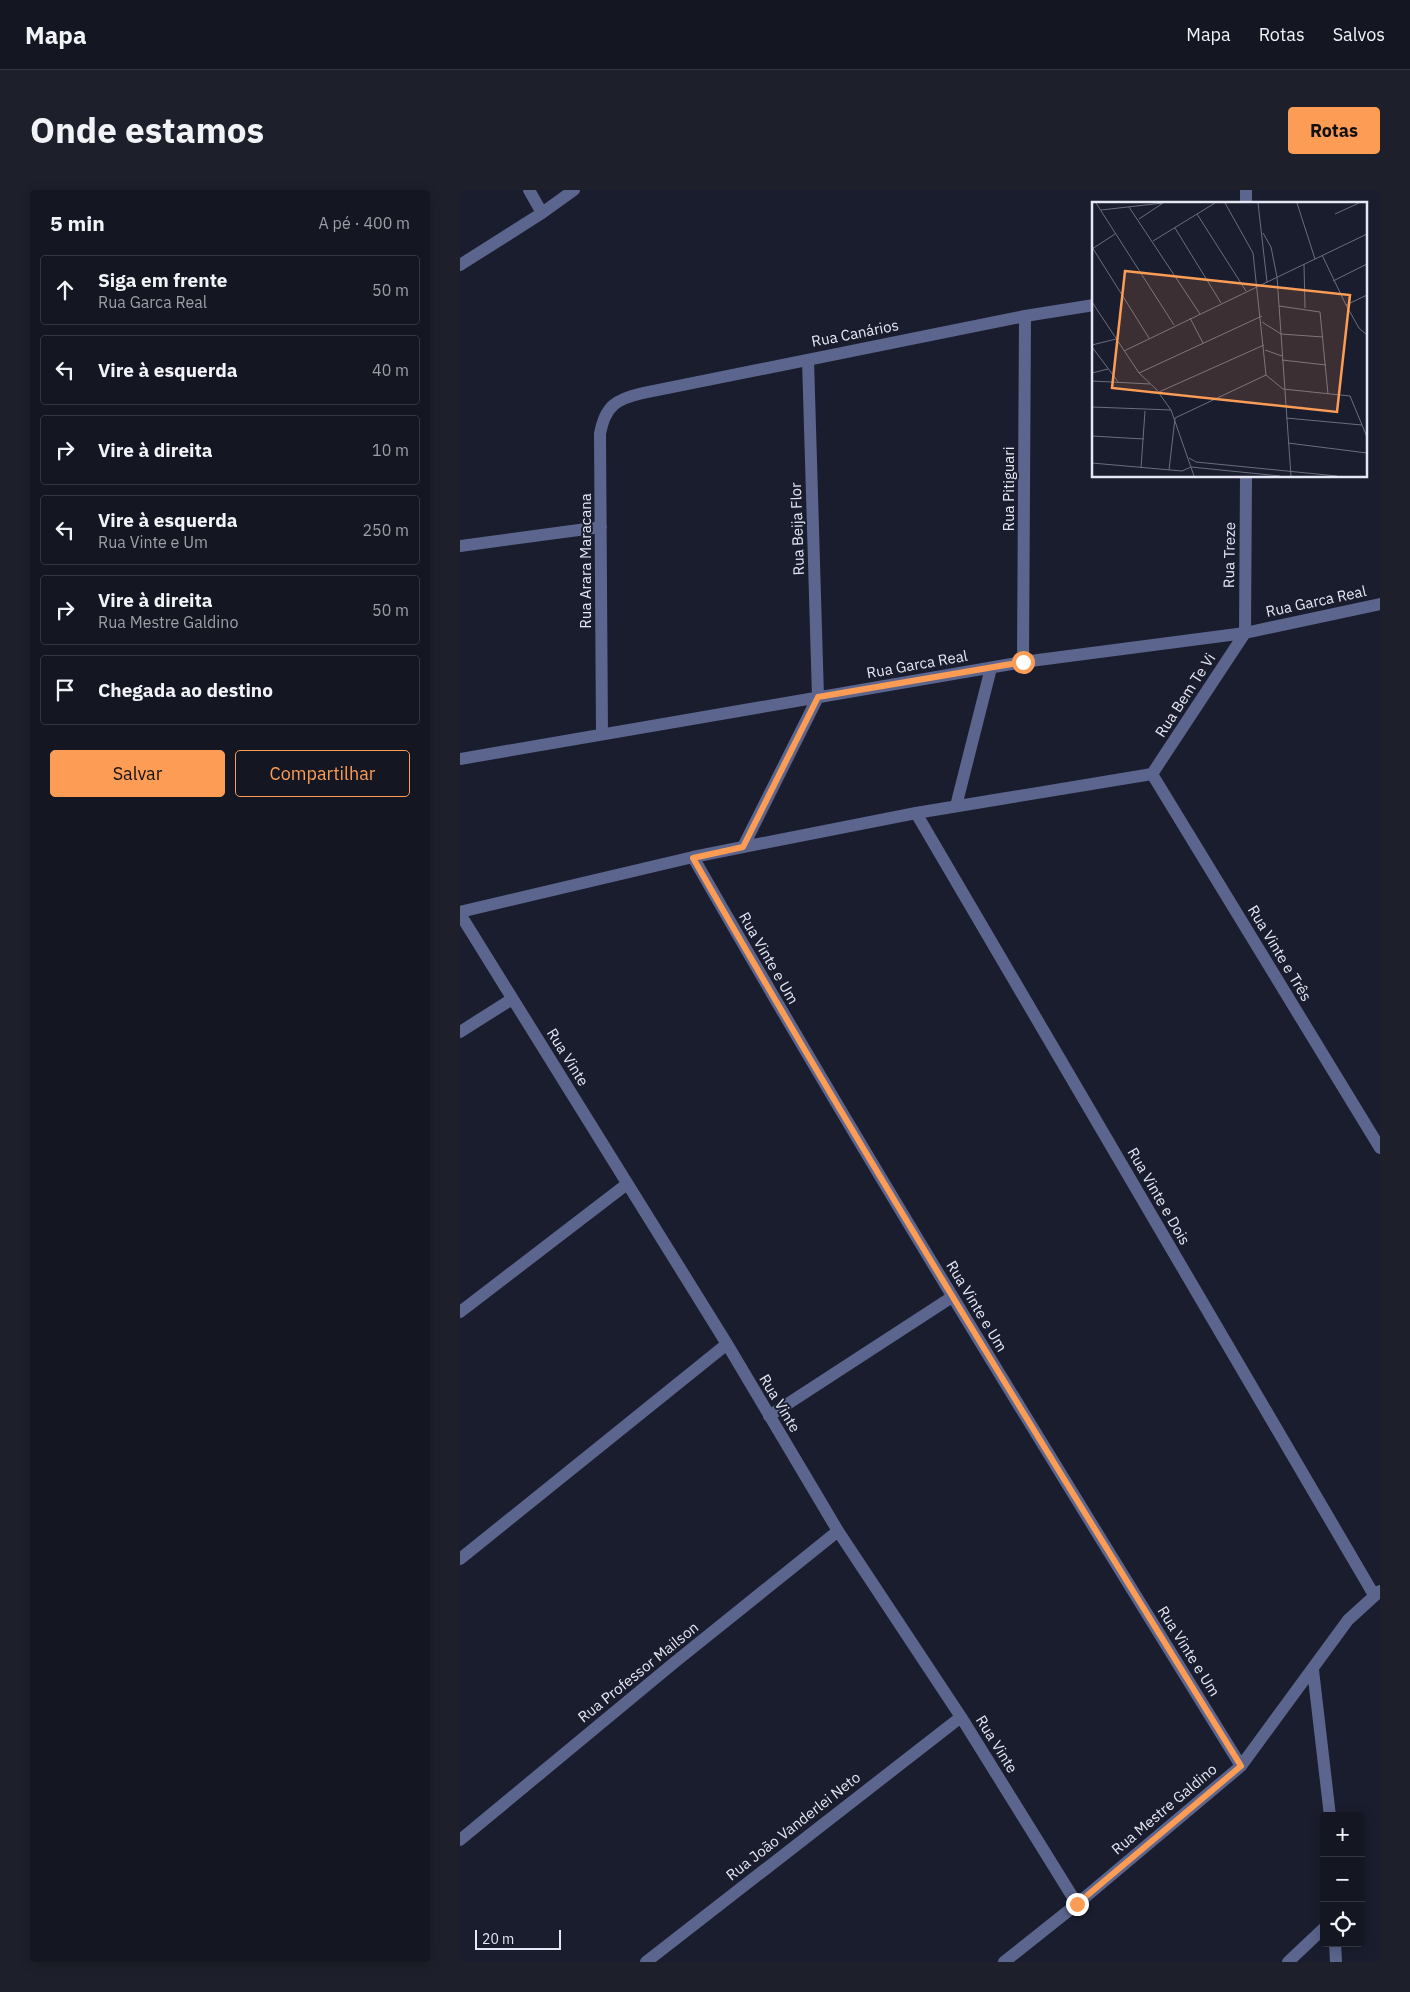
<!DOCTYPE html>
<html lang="pt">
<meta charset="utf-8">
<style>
body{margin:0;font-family:"IBM Plex Sans",sans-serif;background:#1d1f2a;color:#f1f3f6}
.controls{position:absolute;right:15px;bottom:15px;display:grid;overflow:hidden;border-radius:5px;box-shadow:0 2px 12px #0003}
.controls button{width:45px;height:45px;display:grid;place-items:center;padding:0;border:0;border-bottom:1px solid #333540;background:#141622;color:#f1f3f6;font:25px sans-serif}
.scale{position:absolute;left:15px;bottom:12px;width:86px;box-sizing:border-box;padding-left:5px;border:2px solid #e5e8f4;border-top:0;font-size:14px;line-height:18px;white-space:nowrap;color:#e5e8f4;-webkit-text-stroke:4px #1a1d2e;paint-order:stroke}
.stop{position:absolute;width:15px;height:15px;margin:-11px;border:4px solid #fd9c55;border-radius:50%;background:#fff}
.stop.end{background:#fd9c55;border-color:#fff;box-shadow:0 1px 5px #0008}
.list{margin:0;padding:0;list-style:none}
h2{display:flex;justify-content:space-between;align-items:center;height:65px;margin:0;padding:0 20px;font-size:21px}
h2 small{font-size:16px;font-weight:400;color:#9d9fa5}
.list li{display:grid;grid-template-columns:32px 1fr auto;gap:15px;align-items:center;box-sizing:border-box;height:70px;margin:0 10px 10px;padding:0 10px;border:1px solid #333540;border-radius:5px}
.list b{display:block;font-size:19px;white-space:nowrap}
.list p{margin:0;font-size:16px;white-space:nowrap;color:#9d9fa5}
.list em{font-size:16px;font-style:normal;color:#9d9fa5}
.actions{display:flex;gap:10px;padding:15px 20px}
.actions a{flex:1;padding:11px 0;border:1px solid #fd9c55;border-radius:5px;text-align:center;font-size:18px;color:#fd9c55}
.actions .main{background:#fd9c55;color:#111}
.icon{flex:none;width:28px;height:28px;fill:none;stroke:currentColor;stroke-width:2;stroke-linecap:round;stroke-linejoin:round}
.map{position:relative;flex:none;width:920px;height:1772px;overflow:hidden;border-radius:5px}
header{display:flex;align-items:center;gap:30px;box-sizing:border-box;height:70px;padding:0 25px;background:#141622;border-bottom:1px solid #333540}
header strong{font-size:24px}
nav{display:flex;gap:28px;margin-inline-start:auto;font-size:18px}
.intro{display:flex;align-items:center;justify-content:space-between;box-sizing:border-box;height:120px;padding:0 30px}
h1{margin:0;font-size:35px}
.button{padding:12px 22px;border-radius:5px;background:#fd9c55;color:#111;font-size:18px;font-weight:700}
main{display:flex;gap:30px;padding:0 30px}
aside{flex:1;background:#141622;border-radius:5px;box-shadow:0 2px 12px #0003}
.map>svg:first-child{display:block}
</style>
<header>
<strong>Mapa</strong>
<nav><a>Mapa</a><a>Rotas</a><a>Salvos</a></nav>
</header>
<div class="intro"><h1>Onde estamos</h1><a class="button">Rotas</a></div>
<main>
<aside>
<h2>5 min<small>A pé · 400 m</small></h2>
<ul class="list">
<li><svg class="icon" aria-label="ahead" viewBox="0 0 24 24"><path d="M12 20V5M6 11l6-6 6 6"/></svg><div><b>Siga em frente</b><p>Rua Garca Real</p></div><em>50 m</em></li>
<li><svg class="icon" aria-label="left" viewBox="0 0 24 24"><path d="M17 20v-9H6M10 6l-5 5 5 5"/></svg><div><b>Vire à esquerda</b></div><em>40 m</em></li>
<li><svg class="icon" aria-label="right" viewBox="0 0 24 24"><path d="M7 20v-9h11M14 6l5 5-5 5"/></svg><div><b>Vire à direita</b></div><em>10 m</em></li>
<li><svg class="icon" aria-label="left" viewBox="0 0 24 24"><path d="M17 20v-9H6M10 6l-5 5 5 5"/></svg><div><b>Vire à esquerda</b><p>Rua Vinte e Um</p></div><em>250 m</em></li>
<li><svg class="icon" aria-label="right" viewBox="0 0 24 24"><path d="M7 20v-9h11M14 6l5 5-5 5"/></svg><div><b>Vire à direita</b><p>Rua Mestre Galdino</p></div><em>50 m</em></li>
<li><svg class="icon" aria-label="arrive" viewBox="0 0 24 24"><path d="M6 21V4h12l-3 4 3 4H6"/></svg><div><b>Chegada ao destino</b></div></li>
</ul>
<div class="actions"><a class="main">Salvar</a><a>Compartilhar</a></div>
</aside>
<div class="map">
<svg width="920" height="1772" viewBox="0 0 920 1772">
<rect width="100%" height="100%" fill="#1a1d2e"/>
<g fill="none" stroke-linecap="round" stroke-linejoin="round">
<path stroke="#5c658d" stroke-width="12" d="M69,0L82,23
M786,0V14
M0,75L82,23L114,0
M0,356L141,337
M785,443L786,286
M563,472L565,126
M142,544L140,244C145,216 156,209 183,203L565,126L634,115
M0,569L563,472L785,443L920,414
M692,584L920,958
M692,584L785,443
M496,616L531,478
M456,623L914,1405
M283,657L358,507L348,170
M233,667C409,975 595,1275 781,1576
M0,722L233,667L283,657L456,623L692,584
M0,724L267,1154L378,1341L501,1527L617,1714
M0,842L52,809
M0,1122L167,994
M309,1226L492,1107
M0,1369L267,1154
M853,1480L870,1626
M0,1650L215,1472L378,1341
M875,1753L876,1772
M186,1772L501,1527
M544,1772L617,1714L781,1576L888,1430L920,1401
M828,1772L864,1738"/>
</g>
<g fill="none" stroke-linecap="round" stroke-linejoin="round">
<path stroke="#fd9c55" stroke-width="6" d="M563,472L358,507L283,657L233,668C409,975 595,1275 781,1576L617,1714"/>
</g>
<g text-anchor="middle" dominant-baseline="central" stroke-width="4" stroke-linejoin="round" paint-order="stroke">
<g font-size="15" fill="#e5e8f4" stroke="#1a1d2e">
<text transform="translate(395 143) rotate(-11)">Rua Canários</text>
<text transform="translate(548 299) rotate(-90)">Rua Pitiguari</text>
<text transform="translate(337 339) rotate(-92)">Rua Beija Flor</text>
<text transform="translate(769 365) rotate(-89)">Rua Treze</text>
<text transform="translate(125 371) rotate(-90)">Rua Arara Maracana</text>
<text transform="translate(856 411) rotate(-12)">Rua Garca Real</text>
<text transform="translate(457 474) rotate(-10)">Rua Garca Real</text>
<text transform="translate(725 505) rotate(-57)">Rua Bem Te Vi</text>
<text transform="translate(820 763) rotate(59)">Rua Vinte e Três</text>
<text transform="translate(309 768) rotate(60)">Rua Vinte e Um</text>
<text transform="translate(108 867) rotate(58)">Rua Vinte</text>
<text transform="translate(699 1006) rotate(60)">Rua Vinte e Dois</text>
<text transform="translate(517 1116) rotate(59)">Rua Vinte e Um</text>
<text transform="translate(320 1213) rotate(59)">Rua Vinte</text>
<text transform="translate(729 1461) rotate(58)">Rua Vinte e Um</text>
<text transform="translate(178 1482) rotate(-39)">Rua Professor Mailson</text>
<text transform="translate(537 1554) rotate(58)">Rua Vinte</text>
<text transform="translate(704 1619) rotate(-40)">Rua Mestre Galdino</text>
<text transform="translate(333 1636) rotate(-38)">Rua João Vanderlei Neto</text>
</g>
</g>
<g transform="translate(632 12)">
<rect width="275" height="275" fill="#1a1d2e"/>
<path fill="none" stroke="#6b6e7d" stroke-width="1" d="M4,1L82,123M133,1L161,51L174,173M166,1L175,80M205,1L223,57M37,5L108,112M9,8L71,1M105,12L154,89M243,12L267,1M47,17L71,1M83,26L129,101M171,31L179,45L185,75L199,274M61,39L123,1M0,45L57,136M0,47L23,32M230,53L254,103L267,126L275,133M212,62L213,106M241,79L275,62M0,100L47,171L64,187L79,208L102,274M254,103L275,93M187,104L228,110L236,192M98,116L111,141M170,120L189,132L231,135M0,143L24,137M0,145L27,181M173,148L190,154M32,149L275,32M190,158L234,163M0,171L16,167M47,171L170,114M174,173L191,187M0,179L58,182M191,187L258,194L275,235M67,190L172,143M0,205L79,208M194,216L270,223M0,234L52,237M196,241L275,251M97,256L104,260L245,274M0,261L90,269L99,265M99,265L188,274M49,266L53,209M77,268L83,216L174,173"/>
<path fill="#fd9c55" fill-opacity="0.15" stroke="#fd9c55" stroke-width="2.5" d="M33,69L258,93L245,210L20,186Z"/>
<rect width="275" height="275" fill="none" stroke="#e5e8f4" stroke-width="2.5"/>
</g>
</svg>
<div class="controls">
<button>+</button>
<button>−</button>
<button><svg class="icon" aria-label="locate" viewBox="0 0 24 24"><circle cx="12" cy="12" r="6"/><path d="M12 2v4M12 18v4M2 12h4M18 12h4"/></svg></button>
</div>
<div class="scale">20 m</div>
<div class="stop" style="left:563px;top:472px"></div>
<div class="stop end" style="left:617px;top:1714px"></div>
</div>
</main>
